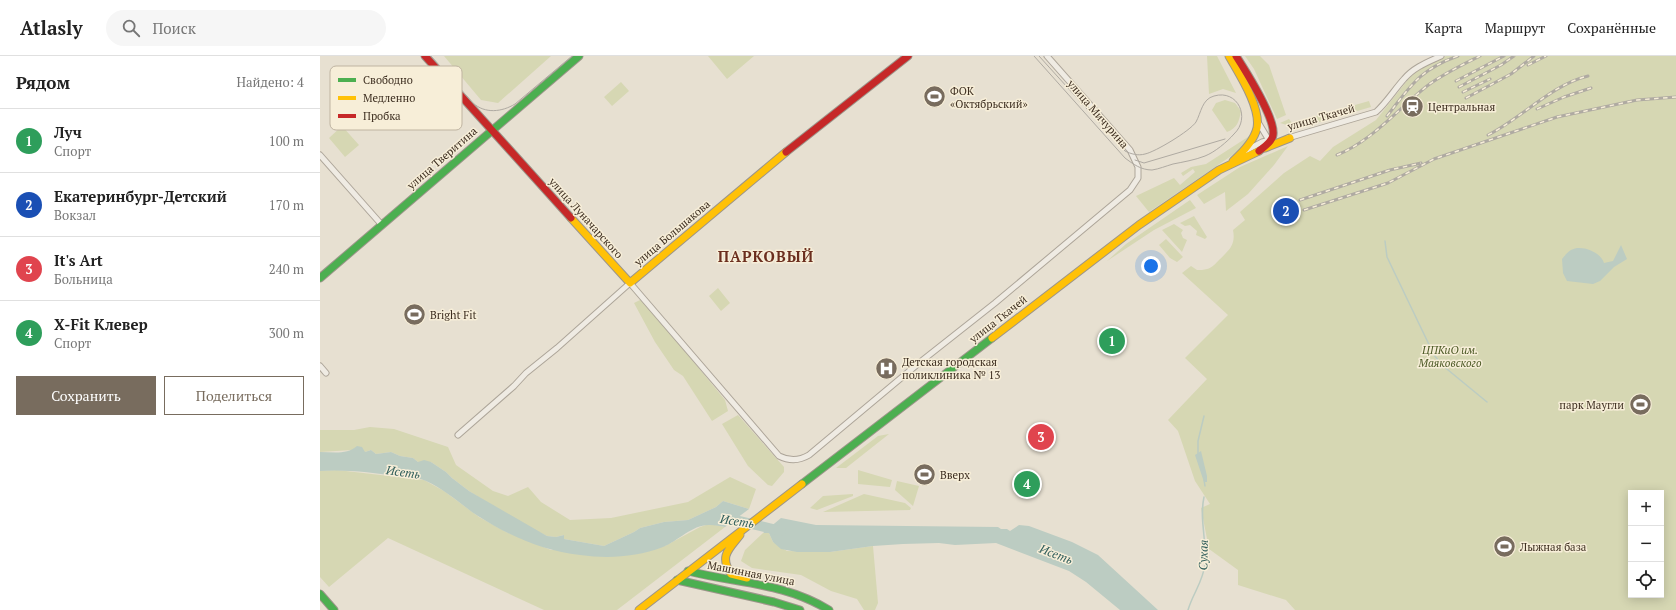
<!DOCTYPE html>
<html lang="ru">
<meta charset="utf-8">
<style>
body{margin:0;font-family:"PT Serif",serif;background:#f6f6f6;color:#222}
.controls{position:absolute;right:12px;bottom:12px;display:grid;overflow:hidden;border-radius:0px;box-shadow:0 2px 10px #0003}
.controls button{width:36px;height:36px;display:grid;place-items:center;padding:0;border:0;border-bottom:1px solid #e0e0e0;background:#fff;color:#222;font:20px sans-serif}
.you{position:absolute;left:831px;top:210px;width:14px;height:14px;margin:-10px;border:3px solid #fff;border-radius:50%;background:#1a73e8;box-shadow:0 0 0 6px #1a73e833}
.badge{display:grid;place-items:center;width:26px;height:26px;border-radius:50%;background:#786c5e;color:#fff;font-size:13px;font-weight:700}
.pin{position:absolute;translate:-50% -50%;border:2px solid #fff;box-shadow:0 1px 4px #0006}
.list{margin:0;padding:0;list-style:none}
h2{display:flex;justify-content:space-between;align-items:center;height:52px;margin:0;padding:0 16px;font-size:17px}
h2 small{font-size:13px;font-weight:400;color:#767676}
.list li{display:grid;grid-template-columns:26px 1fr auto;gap:12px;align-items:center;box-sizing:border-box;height:64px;padding:0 16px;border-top:1px solid #e0e0e0}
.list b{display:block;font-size:15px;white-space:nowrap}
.list p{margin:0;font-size:13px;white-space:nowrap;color:#767676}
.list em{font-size:13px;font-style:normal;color:#767676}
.actions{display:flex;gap:8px;padding:12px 16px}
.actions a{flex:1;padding:9px 0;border:1px solid #786c5e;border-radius:0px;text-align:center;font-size:14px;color:#786c5e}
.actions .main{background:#786c5e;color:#fff}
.icon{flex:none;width:22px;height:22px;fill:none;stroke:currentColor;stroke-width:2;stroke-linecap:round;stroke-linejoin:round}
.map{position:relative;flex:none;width:1356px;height:554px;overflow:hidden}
header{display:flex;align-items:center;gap:24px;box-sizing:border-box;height:56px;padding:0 20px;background:#fff;border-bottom:1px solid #e0e0e0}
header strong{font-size:19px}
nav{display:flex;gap:22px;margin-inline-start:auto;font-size:14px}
.search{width:280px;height:36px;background:#f6f6f6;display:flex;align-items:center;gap:10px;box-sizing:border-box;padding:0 14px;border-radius:22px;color:#767676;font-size:15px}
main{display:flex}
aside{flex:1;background:#fff}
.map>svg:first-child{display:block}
</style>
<header>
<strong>Atlasly</strong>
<div class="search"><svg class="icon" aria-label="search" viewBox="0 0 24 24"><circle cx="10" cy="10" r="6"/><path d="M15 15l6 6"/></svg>Поиск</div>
<nav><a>Карта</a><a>Маршрут</a><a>Сохранённые</a></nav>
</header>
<main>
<aside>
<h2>Рядом<small>Найдено: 4</small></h2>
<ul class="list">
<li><span class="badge" style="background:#2e9e5b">1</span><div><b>Луч</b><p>Спорт</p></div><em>100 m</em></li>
<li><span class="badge" style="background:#1a4fb4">2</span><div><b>Екатеринбург-Детский</b><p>Вокзал</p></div><em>170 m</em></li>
<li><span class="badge" style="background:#e0444e">3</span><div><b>It's Art</b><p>Больница</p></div><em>240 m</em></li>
<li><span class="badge" style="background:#2e9e5b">4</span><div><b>X-Fit Клевер</b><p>Спорт</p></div><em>300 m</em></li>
</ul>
<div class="actions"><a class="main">Сохранить</a><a>Поделиться</a></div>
</aside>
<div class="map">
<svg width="1356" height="554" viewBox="0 0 1356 554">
<rect width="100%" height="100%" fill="#e7e0d1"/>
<path fill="#d6d7b3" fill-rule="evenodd" d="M124,0H231L178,47L161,44Z
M388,0H434L407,23Z
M887,0H897L916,37L903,33L889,38Z
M925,0H940L949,9L966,59L957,63L934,13Z
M1126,0H1356V554H975L966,544L918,529V514L889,493L881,452L890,448L875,425L858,375L848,364L887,323L865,302L908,259L862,217L871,210L877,214C880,214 884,214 887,213C892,212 896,207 899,204C909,194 916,189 913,174L925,164L920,156L964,117L990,100L1000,105L1013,91L1056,64L1090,21L1106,8ZM1311,437H1341V539H1311Z
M301,26L309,35L292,50L284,41Z
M905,44L915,47L921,55C919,66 917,72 907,76L892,54L896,47Z
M1049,45L1051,51L972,74L970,70L960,67L969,63L972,67Z
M22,70L39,89L25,101L9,82Z
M931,79L917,96L829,156L816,140L854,122L860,129L875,116L873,113L863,120L861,117L871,111L886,108Z
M968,90L954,109L928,138L906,155L905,136L884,148L877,139L920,111Z
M870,144L876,152L834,174L787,205L806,188Z
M874,160L887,181L885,183L876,179L877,175L870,169L865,170L860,167Z
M854,168L863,174L861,177L863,182L867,184L862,196L842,174Z
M846,183L863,201L857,206L850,202L839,189Z
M398,232L410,247L401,255L389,240Z
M322,243L405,344L408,355L392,365L363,320L354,314L335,286L314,247Z
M418,359L464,411V416L452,430L448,429L428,410L402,368Z
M50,371L74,373L128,391L136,409L173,435L188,440L208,431L221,446L250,464L291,462L368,446L410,421L436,433L429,453L403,445L396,451L368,464L344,466L320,472L314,476L284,490L244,483V479L236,481L227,480L204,469L149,435L132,422L126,416L111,406H98L93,402L80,400L71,396L56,398L51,394L45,396L32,394L0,396V374H34Z
M569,378L526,412H516L558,380Z
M17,414L104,424L124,435L159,461L186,476L231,494L345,490L380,471L389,468L405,471L297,554H224L68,482L9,531L0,521V415Z
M538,414L572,424L570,431L538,428Z
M577,425L599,430L593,450L575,434Z
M533,438V440L497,454L490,452L503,440Z
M544,438L585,447L591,452L590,454L503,456Z
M443,477H449L453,486L467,495L510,496L553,490L558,547L555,554H544L537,543L511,535L481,519L432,512L421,505L425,494Z"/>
<path fill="#bcccc2" d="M1301,189L1307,203L1294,211L1280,225L1273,228L1247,225L1243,217L1242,203C1244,201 1247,196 1251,194C1261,188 1281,196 1284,207L1293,205Z
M37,390L42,391L45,396L51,394L56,398L71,396L80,400L93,402L98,406L104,404L111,406L126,416L132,422L149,435L227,480L236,481L244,479V483L284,490L314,476L320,472L344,466L368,464L396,451L403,445L429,453L405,471C400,470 395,469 390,469C373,468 358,485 343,491C316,501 289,503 260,499C224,495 189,480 158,460C141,449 125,433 106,425C98,421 87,421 79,420C53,417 26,413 0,415V396C13,396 27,399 37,390Z
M881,395L887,420V426H884L875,399Z
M461,462L496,469L678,471L681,473H687L690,475L699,469L709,470L752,486L778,499L838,554H800L766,526L749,515L676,487L635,489L619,487L583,488L553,490L510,496H477L461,493L453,486L449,477H443Z"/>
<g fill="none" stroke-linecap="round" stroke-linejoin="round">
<path stroke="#bcccc2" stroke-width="1.5" d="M1065,185L1067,201L1114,299L1122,309L1167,346
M878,399V385L884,360
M884,424L885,430
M868,554C873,537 883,526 885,508C887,485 879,463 884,441"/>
<path stroke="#bcccc2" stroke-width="10" d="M403,461L461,475"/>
<defs>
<path id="street" d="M938,66L947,81L951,84
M968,82L1056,56C1067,46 1074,34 1084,23C1094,11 1108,6 1121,0
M925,95L942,86L951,84
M0,99L61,168
M0,310L6,317
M138,379L194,330L206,317L237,292L310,227L459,400C469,405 479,405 489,399L599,307L675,247L810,134L818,122V111L810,94L727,0"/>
<path id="fast" d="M0,222L259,0
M482,428L672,282
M368,515C418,528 463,526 509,554
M357,524L454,546L480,554
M0,538L14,554"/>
<path id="slow" d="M909,0C919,18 941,51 937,72C934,85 922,97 913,105
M945,92L970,82
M251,162L310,227L466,96
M672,282L819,169L899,114L939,95
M420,479C409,493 399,500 411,518L427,522
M319,554L482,428"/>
<path id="jam" d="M105,0L251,162
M916,0C925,14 956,63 953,79C952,86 944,91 939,95
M466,96L588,0"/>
</defs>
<use href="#street" stroke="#ada599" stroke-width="7"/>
<use href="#fast" stroke="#9c958a" stroke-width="9"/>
<use href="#slow" stroke="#9c958a" stroke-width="9"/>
<use href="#jam" stroke="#9c958a" stroke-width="9"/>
<use href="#street" stroke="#efebe3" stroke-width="5"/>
<use href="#fast" stroke="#4caf50" stroke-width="7"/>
<use href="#slow" stroke="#ffc107" stroke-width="7"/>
<use href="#jam" stroke="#c62828" stroke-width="7"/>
<path stroke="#afaaa2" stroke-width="1" d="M111,0L153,47C165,58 182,56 195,48L252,0
M714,0L805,102C813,108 821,114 832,114C839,113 846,110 853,108C863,106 875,104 885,100C895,96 907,86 914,78C931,62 918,33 894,40C882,43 881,57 876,66C870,75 835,96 825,98C818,100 811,98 805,95L719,0
M815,104L824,107L905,83"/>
<defs>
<path id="rail" d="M1208,9L1226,0
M1136,25L1184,0
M1139,31L1181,9L1194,0
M1143,36L1170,23
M1146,42L1191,18L1214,0
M1217,53L1244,41L1271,32
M1067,60C1090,31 1100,13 1138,0
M1168,79C1202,62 1231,29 1268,20
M1017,99C1052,85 1078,53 1107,30C1123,18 1142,9 1160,0
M980,144L1070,114L1101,107
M984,154L1068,127L1114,103L1237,61L1317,44L1356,41"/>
</defs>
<use href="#rail" stroke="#afaaa2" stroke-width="3"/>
<use href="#rail" stroke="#f7eed8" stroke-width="1.5" stroke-dasharray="4.5" stroke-linecap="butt"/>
</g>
<defs>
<symbol id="stadium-disc" viewBox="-11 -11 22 22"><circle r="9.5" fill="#786c5e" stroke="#f7eed8"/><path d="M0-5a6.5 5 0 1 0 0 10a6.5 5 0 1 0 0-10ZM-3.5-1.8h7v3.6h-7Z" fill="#fff"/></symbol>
<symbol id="station-disc" viewBox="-11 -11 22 22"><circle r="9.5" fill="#786c5e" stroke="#f7eed8"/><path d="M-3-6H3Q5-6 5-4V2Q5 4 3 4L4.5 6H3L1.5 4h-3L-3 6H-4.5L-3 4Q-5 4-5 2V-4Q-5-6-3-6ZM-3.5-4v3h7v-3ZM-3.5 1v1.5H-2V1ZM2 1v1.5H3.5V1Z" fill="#fff"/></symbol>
<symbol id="hospital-disc" viewBox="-11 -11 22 22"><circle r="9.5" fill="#786c5e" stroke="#f7eed8"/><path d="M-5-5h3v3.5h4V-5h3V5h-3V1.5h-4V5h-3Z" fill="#fff"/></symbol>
</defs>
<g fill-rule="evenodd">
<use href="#stadium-disc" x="602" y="28" width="25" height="25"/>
<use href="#station-disc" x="1080" y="38" width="25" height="25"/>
<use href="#stadium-disc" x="82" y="246" width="25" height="25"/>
<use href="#hospital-disc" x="554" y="300" width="25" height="25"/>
<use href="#stadium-disc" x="1308" y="336" width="25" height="25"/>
<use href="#stadium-disc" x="592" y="406" width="25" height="25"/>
<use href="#stadium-disc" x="1172" y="478" width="25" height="25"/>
</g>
<g text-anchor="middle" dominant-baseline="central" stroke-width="3" stroke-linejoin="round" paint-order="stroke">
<g font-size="11" fill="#3d2e20" stroke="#f7eed8" text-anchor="start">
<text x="630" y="35">ФОК<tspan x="630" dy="13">«Октябрьский»</tspan></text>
<text x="1108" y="51">Центральная</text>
<text x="110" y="259">Bright Fit</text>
<text x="582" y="306">Детская городская<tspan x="582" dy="13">поликлиника № 13</tspan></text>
<text x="1304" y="349" text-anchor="end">парк Маугли</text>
<text x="620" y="419">Вверх</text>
<text x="1200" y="491">Лыжная база</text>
</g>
<g font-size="11" fill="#3d2e20" stroke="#f7eed8">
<text transform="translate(778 58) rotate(49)">улица Мичурина</text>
<text transform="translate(1001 61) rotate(-16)">улица Ткачей</text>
<text transform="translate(122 102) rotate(-41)">улица Тверитина</text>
<text transform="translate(266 162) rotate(48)">улица Луначарского</text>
<text transform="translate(352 177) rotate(-40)">улица Большакова</text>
<text transform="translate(678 263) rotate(-38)">улица Ткачей</text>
<text transform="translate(431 517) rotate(11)">Машинная улица</text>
</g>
<g font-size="11" font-style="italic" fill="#4d5a26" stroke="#f7eed8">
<text x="1130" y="294">ЦПКиО им.<tspan x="1130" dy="13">Маяковского</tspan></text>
</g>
<g font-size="12" font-style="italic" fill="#2f5d5a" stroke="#f7eed8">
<text transform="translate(83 416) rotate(8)">Исеть</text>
<text transform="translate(417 465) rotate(9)">Исеть</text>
<text transform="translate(736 498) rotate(21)">Исеть</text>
<text transform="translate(883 499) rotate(-89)">Сухая</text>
</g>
<g font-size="15" font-weight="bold" letter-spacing="1" fill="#6b2e1e" stroke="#f7eed8">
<text x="446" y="200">ПАРКОВЫЙ</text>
</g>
</g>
<rect x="10" y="10" width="132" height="64" rx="6" fill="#f7eed8" stroke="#bfb4a1" stroke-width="1"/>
<rect x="18" y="22" width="18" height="4" fill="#4caf50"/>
<rect x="18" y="40" width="18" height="4" fill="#ffc107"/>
<rect x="18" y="58" width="18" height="4" fill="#c62828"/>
<g font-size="11" fill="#3d2e20">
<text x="43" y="28">Свободно</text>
<text x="43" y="46">Медленно</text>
<text x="43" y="64">Пробка</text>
</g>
</svg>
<div class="controls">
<button>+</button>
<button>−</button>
<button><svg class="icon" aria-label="locate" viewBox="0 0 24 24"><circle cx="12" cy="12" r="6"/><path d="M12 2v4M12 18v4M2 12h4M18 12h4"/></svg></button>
</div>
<div class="you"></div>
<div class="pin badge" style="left:792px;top:285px;background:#2e9e5b">1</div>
<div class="pin badge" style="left:966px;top:155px;background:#1a4fb4">2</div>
<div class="pin badge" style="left:721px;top:381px;background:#e0444e">3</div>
<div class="pin badge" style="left:707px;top:428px;background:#2e9e5b">4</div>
</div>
</main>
